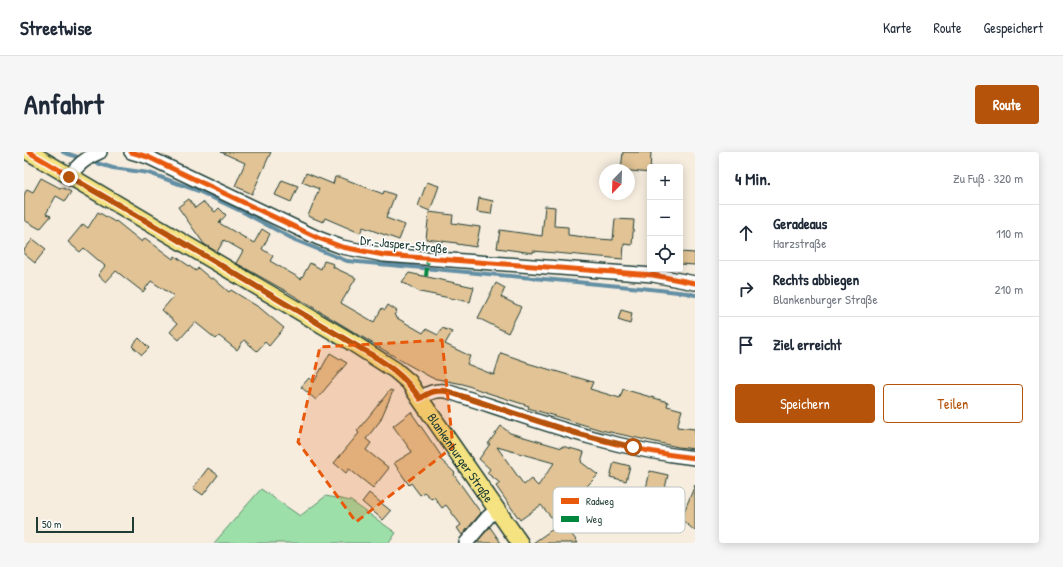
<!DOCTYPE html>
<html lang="de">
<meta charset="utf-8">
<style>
body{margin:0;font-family:"Patrick Hand",sans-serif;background:#f6f6f7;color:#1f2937}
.controls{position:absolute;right:12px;top:12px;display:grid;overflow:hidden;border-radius:4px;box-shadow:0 2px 10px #0003}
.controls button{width:36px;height:36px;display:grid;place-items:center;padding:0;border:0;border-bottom:1px solid #e0e1e3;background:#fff;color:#1f2937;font:20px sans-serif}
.compass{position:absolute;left:575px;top:12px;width:36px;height:36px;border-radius:50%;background:#fff;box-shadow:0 2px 10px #0003;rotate:203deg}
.scale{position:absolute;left:12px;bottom:10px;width:98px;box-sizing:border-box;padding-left:4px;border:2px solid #1f3d34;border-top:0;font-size:11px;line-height:14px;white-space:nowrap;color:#1f3d34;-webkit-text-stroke:3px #fff;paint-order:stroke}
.stop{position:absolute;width:12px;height:12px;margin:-9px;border:3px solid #b45309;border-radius:50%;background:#fff}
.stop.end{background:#b45309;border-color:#fff;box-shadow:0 1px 4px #0008}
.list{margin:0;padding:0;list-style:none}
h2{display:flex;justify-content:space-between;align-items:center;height:52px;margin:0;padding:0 16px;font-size:17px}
h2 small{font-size:13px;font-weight:400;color:#747a83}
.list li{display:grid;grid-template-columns:26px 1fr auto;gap:12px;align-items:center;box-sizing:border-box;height:56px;padding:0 16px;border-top:1px solid #e0e1e3}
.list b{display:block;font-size:15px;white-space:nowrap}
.list p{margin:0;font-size:13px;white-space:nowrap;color:#747a83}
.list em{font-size:13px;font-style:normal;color:#747a83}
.actions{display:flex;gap:8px;padding:12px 16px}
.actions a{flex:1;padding:9px 0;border:1px solid #b45309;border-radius:4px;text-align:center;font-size:14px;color:#b45309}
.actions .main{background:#b45309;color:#fff}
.icon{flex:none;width:22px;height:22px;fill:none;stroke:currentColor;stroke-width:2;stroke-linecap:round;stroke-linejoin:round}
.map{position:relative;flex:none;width:671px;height:391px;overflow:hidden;border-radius:4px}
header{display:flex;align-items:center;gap:24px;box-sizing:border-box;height:56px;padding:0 20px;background:#fff;border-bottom:1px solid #e0e1e3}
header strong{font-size:19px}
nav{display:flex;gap:22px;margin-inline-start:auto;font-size:14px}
.intro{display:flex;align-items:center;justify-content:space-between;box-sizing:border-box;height:96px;padding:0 24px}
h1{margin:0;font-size:28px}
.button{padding:10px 18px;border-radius:4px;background:#b45309;color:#fff;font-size:14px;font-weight:700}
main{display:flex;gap:24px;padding:0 24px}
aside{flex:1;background:#fff;border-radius:4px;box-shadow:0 2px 10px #0003}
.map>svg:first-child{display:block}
</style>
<header>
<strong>Streetwise</strong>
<nav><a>Karte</a><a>Route</a><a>Gespeichert</a></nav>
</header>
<div class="intro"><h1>Anfahrt</h1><a class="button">Route</a></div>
<main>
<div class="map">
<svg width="671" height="391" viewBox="0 0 671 391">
<rect width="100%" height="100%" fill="#f6eddf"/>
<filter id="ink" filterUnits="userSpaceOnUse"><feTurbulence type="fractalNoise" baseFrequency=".025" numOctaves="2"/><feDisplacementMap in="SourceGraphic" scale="8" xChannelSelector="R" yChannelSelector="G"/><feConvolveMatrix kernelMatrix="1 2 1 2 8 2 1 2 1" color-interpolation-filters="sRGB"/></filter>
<g filter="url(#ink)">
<path fill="#9ddfa9" stroke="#5e8e6e" d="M237,337L276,364L302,344L327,349L372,381L365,391H190Z"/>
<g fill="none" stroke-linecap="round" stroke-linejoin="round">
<path stroke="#648fa4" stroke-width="4" d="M39,0L59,7
M66,9L89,16L125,21L172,38L221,61L271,88L323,109L617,136L663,141L671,143"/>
</g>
<path fill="#e1c395" stroke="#1f3d34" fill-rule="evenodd" d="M197,0H247L228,42L211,34L221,11Z
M599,0H627L626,21L597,18Z
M282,21L309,32L311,25H316L359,42L360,39L371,43L362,66L381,73L375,88L339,75L336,81L301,66L299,70L284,64L295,37L278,30Z
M17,26L36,36V37L37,35L47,40L41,49L32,44L22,62L27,64L16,77L0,68V43L3,37L9,40Z
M258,28L274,34L267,50L251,43Z
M403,30L415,34L406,59L394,54Z
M455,46L469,49L467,62L453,60Z
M165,47L171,56L179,50L191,60L195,56L202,63L195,71L230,91L238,77L246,82L238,97L249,104L246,109L277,127L286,111L297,117L300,109L310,112L309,115L332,126L317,151L350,170L358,156L361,158L364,153L373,159L370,163L373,166L399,181L402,177L414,183L418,176L428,180L421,192L446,204L443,212L470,223L477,201L503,210V211L569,230L566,237L596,246L599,237L644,250L643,254L658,258L653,275L671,277V297L654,295L577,278L504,256L505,254L461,240L439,232L408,226L383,212L267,142L212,111L219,99L200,88L193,100L180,92L154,55Z
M521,54L531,55L530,74L544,75V83L561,85V86L589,88L591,67L610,68L608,93L600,92L599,107L509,99V101L473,96L476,78L518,84Z
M74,60L91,70L92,69L118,90L121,86L149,107L151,104L172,119L174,116L187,127L189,126L205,140L207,138L236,156L260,176L245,194L241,190L233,199L220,188L213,198L195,184L192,187L171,170L155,188L146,180L153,172L138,158L150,144L127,129L119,140L92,119L82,130L74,123L81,114L60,96L56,100L44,90L59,72L64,76Z
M405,60L429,63L428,71L456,75L452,95L433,92V91L402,87Z
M9,87L22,97L11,111L0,102V98Z
M656,100L671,101V113L656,112Z
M385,121L450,135L446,150L396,140L378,130Z
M472,131L481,136L477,145L497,155L484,181L454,166Z
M597,158L608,161L606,172L594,168Z
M115,186L125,196L118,203L108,194Z
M306,201L323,211L292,248L277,235L285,226L290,230Z
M366,238L369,239L356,269L342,287L347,291L342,298L365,316L349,336L325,317L322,321L310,311L335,281L333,279Z
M387,260L418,305L416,307L431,321L430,323L457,361L438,383L433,376L437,373L422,353L418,356L410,345L408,347L400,340L396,343L387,331L385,333L370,311L388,300L369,274Z
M477,274L486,281L538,296V294L560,300L557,310L574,323L560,337L569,344L561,353L560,352L554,358L527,365L517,353L496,368L472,334L476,331L463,321L466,317L455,307L466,292H464ZM473,295L530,311L514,334L507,327L500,333Z
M590,310L606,314L602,329L586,325Z
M184,316L194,323L179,343L169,336Z
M626,319L644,323L639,345L621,365L610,356L621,341Z
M671,333V379L657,367Z
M345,341L367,359L359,368L338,350Z
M539,370L554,391H509Z
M466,375L477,391H452Z"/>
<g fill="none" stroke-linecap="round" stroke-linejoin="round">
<defs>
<path id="minor" d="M107,0L124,5L294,86L318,95L360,103L629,123L671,131
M45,25C53,13 63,5 76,0
M396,247C405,240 411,238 422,239C503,265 585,297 671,306
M442,391L464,365L473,357"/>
<g id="major">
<path id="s1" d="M5,0L324,188L371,218L385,230L396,247L496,391"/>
</g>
</defs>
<use href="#minor" stroke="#1f3d34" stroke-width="16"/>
<use href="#major" stroke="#1f3d34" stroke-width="19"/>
<use href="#minor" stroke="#fff" stroke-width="13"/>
<use href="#major" stroke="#f5e382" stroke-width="16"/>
<path stroke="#00873e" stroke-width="4" stroke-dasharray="8 4" stroke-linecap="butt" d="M402,124L404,107"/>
<defs>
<path id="cycleway" d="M5,0L353,206C372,218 383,229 396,247C405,240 411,238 422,239C503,265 585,297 671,306
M107,0L124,5L294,86L318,95L360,103L629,123L671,131"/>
</defs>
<use href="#cycleway" stroke="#fff" stroke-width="8"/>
<use href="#cycleway" stroke="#e8590c" stroke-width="5"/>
</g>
</g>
<g fill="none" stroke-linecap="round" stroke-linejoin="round" filter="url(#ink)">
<path stroke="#b45309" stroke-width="5" d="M45,25L116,65L353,206C372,219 383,228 396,246C405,240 411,238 422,239L551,281L609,295"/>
</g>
<path fill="#e8590c" fill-opacity="0.2" stroke="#e8590c" stroke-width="3" stroke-dasharray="8 5" stroke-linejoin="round" d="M418,188L429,295L332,370L274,290L296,195Z"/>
<g text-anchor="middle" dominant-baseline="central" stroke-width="3" stroke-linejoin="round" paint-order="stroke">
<g font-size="13" fill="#1f3d34" stroke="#fff">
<text transform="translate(380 92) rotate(6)">Dr.-Jasper-Straße</text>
<text stroke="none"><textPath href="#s1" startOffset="536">Blankenburger Straße</textPath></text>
</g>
</g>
<rect x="529" y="335" width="132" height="46" rx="6" fill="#fff" stroke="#bcc5c2" stroke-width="1"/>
<rect x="537" y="346" width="18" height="6" fill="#e8590c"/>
<rect x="537" y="364" width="18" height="6" fill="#00873e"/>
<g font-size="11" fill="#1f3d34">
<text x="562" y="353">Radweg</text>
<text x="562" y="371">Weg</text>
</g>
</svg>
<div class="controls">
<button>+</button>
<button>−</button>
<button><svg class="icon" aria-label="locate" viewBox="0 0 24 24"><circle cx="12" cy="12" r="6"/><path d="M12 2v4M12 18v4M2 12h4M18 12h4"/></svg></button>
</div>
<svg class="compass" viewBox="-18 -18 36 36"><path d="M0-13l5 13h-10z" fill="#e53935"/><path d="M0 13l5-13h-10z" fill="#747a83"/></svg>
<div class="scale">50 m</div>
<div class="stop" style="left:609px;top:295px"></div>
<div class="stop end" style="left:45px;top:25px"></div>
</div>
<aside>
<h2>4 Min.<small>Zu Fuß · 320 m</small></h2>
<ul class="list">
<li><svg class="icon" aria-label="ahead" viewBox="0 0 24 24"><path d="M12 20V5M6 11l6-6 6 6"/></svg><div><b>Geradeaus</b><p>Harzstraße</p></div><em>110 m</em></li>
<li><svg class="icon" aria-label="right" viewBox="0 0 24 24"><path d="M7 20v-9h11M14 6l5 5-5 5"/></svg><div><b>Rechts abbiegen</b><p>Blankenburger Straße</p></div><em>210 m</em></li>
<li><svg class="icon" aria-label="arrive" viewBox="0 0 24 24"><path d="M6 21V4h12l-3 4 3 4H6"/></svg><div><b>Ziel erreicht</b></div></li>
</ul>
<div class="actions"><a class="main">Speichern</a><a>Teilen</a></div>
</aside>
</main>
